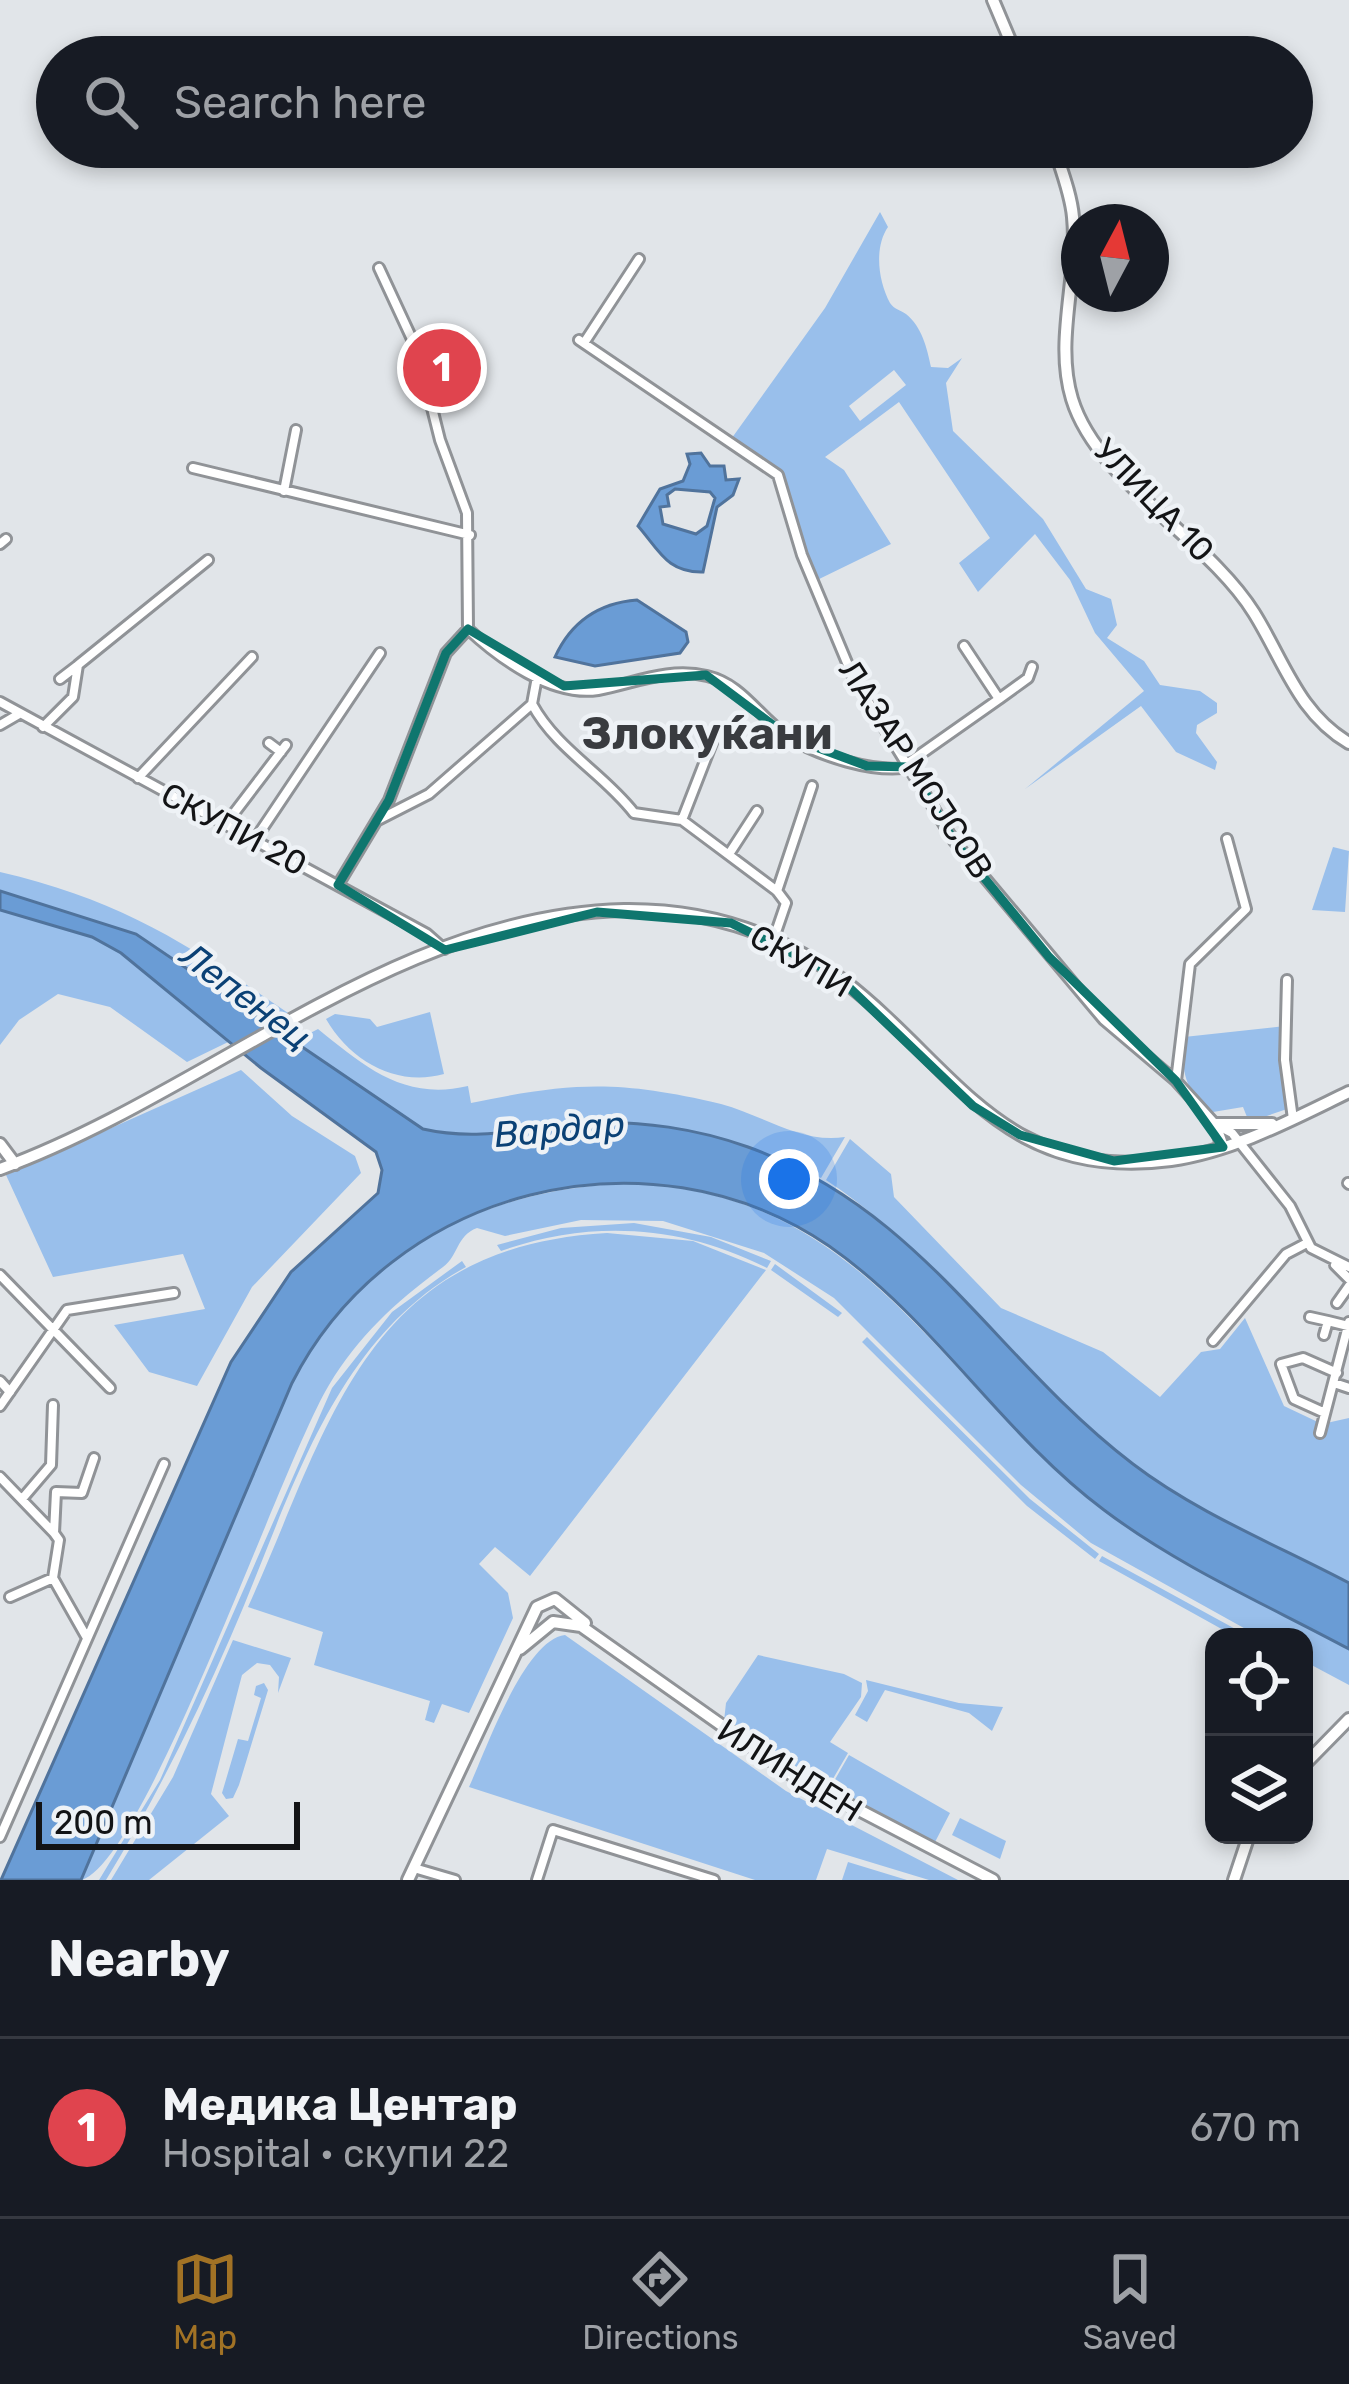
<!DOCTYPE html>
<meta charset="utf-8">
<style>
body{margin:0;font-family:Rubik,sans-serif;background:#242831;color:#f1f3f6}
.controls{position:absolute;right:36px;bottom:36px;display:grid;overflow:hidden;border-radius:24px;box-shadow:0 6px 18px #0003}
.controls button{width:108px;height:108px;display:grid;place-items:center;padding:0;border:0;border-bottom:3px solid #363941;background:#171b24;color:#f1f3f6;font:60px sans-serif}
.compass{position:absolute;left:1061px;top:204px;width:108px;height:108px;border-radius:50%;background:#171b24;box-shadow:0 6px 18px #0003;rotate:7deg}
.scale{position:absolute;left:36px;bottom:30px;width:264px;box-sizing:border-box;padding-left:12px;border:6px solid #131416;border-top:0;font-size:33px;line-height:42px;white-space:nowrap;color:#131416;-webkit-text-stroke:9px #eef2f6;paint-order:stroke}
.you{position:absolute;left:789px;top:1179px;width:42px;height:42px;margin:-30px;border:9px solid #fff;border-radius:50%;background:#1a73e8;box-shadow:0 0 0 18px #1a73e833}
.badge{display:grid;place-items:center;width:78px;height:78px;border-radius:50%;background:#a17225;color:#fff;font-size:39px;font-weight:700}
.pin{position:absolute;translate:-50% -50%;border:6px solid #fff;box-shadow:0 3px 12px #0006}
.list{margin:0;padding:0;list-style:none}
h2{display:flex;justify-content:space-between;align-items:center;height:156px;margin:0;padding:0 48px;font-size:51px}
h2 small{font-size:39px;font-weight:400;color:#9ea1a6}
.list li{display:grid;grid-template-columns:78px 1fr auto;gap:36px;align-items:center;box-sizing:border-box;height:180px;padding:0 48px;border-top:3px solid #363941}
.list b{display:block;font-size:45px;white-space:nowrap}
.list p{margin:0;font-size:39px;white-space:nowrap;color:#9ea1a6}
.list em{font-size:39px;font-style:normal;color:#9ea1a6}
.icon{flex:none;width:66px;height:66px;fill:none;stroke:currentColor;stroke-width:2;stroke-linecap:round;stroke-linejoin:round}
.map{position:relative;flex:none;width:1349px;height:1880px;overflow:hidden}
.search{position:absolute;background:#171b24;box-shadow:0 6px 18px #0003;left:36px;right:36px;top:36px;height:132px;display:flex;align-items:center;gap:30px;box-sizing:border-box;padding:0 42px;border-radius:66px;color:#9ea1a6;font-size:45px}
.sheet{height:336px;background:#171b24}
nav{display:flex;justify-content:space-around;align-items:center;box-sizing:border-box;height:168px;border-top:3px solid #363941;background:#171b24;font-size:33px;color:#9ea1a6}
nav a{display:grid;justify-items:center;gap:6px}
nav .on{color:#a17225}
.map>svg:first-child{display:block}
</style>
<div class="map">
<svg width="1349" height="1880" viewBox="0 0 1349 1880">
<rect width="100%" height="100%" fill="#e1e5e9"/>
<path fill="#99bfeb" fill-rule="evenodd" d="M880,212L888,227C874,247 878,281 890,303C895,310 899,309 906,314C922,327 927,348 931,367L948,368L962,358L946,383L953,431L1043,519L1086,589L1111,599L1117,625L1107,638L1144,661L1160,685L1200,691L1217,703V713L1197,725L1196,733L1217,762L1215,770L1176,752L1141,706L1025,789L1144,691L1095,633L1070,580L1035,534L978,592L959,563L990,538L899,402L825,457L844,470L891,544L813,582L778,475L729,442L825,308ZM894,370L906,385L860,421L849,406Z
M1333,847L1349,851L1345,912L1312,910Z
M0,872C121,900 188,944 288,1013L187,1062L110,1007L58,994L19,1020L0,1045Z
M430,1012L444,1074C397,1087 351,1062 326,1019L335,1014L370,1019L377,1027Z
M1285,1026L1293,1107L1249,1122L1243,1107L1213,1112C1184,1092 1181,1070 1184,1037Z
M318,1029C365,1067 404,1101 468,1086L471,1103C574,1082 618,1080 721,1104C763,1115 801,1144 845,1137L821,1178L698,1133L585,1123L498,1136H455L423,1129L295,1041Z
M241,1070L292,1116L355,1156L361,1173L252,1287L197,1386L149,1372L114,1325L205,1309L183,1254L53,1277L6,1175Z
M850,1139L891,1174L894,1197L1001,1308L1103,1352L1160,1397L1201,1352L1220,1349L1245,1318L1284,1406L1322,1424L1349,1418V1583C1277,1545 1195,1512 1131,1462C1021,1376 943,1257 826,1180Z
M612,1184C852,1180 929,1366 1089,1498C1166,1561 1262,1602 1349,1649V1685L1304,1661V1637H1260L1091,1543L1021,1485L834,1298L764,1253L663,1221L581,1220L505,1236L477,1228C456,1236 459,1255 443,1267C397,1301 359,1335 329,1385C280,1467 147,1858 82,1880L292,1383C356,1256 473,1194 612,1184Z
M634,1223L711,1237L771,1261L767,1268C683,1225 590,1219 501,1251L497,1245L561,1228Z
M607,1233L693,1241L766,1270L530,1576L495,1547L479,1564L508,1593L513,1618L469,1713L442,1704L434,1723L425,1720L430,1701L314,1665L323,1632L248,1607C331,1424 364,1247 607,1233Z
M462,1261L466,1267C329,1342 290,1502 231,1636C194,1721 154,1801 106,1880H99L160,1780L332,1388L392,1312Z
M775,1264L842,1313L838,1317L771,1270Z
M867,1337L1030,1499L1099,1554L1095,1559L1027,1506L862,1342Z
M1102,1556L1250,1637H1236L1099,1561Z
M565,1635L786,1791L958,1880H929L827,1849L816,1880H755L469,1787C486,1750 524,1640 565,1635Z
M233,1640L291,1658L278,1693L279,1677L270,1665L257,1663L242,1675L211,1794L229,1816L149,1880H111L173,1777Z
M758,1655L844,1674L862,1683L861,1697L830,1742L848,1753L827,1789L724,1721L726,1703Z
M866,1680L959,1703L1003,1707L992,1731L969,1713L885,1690L867,1722L855,1715L868,1691Z
M264,1683L268,1690L239,1785L233,1798L226,1799L222,1793L238,1739L248,1741L261,1698L254,1695L256,1686Z
M849,1755L950,1813L934,1844L829,1790Z
M960,1818L1006,1841L1000,1859L952,1835Z
M848,1862L907,1880H842Z"/>
<path fill="#6a9cd5" stroke="#50739c" stroke-width="3" fill-rule="evenodd" d="M701,453L710,466H724L726,480L739,479L733,495L717,507L703,572C667,573 659,550 638,526L660,489L683,481L690,464L687,454ZM675,489L710,492L715,498L707,526L696,534L663,524L660,507L669,506L667,495Z
M637,600L686,632L688,642L680,653L595,666L555,657C571,622 599,603 637,600Z
M0,891L136,934L423,1129C480,1142 530,1127 586,1123C640,1120 698,1129 748,1147C923,1210 994,1358 1133,1464C1197,1513 1277,1545 1349,1583V1649C1267,1605 1178,1566 1104,1510C1002,1434 934,1319 829,1246C648,1122 390,1189 292,1383L81,1880H1L231,1362L291,1272L378,1193L382,1170L376,1152L261,1068L121,953L92,937L0,910Z"/>
<g fill="none" stroke-linecap="round" stroke-linejoin="round">
<defs>
<path id="street" d="M379,268L418,352L440,440L467,513L468,629C499,658 552,697 598,690C635,683 668,667 707,676C742,684 759,717 787,736C818,756 875,774 910,767
M579,340L778,475L802,555L853,677L954,841L1104,1020L1176,1081L1215,1124L1232,1133L1290,1206L1311,1248L1349,1267
M584,343L639,259
M193,468L470,535
M284,491L296,430
M0,544L6,539
M60,679L77,666
M999,699L1028,678L1032,667
M0,702L427,934L444,949
M532,704C557,750 603,773 634,813L682,820L777,891L786,903L774,938
M0,725L19,714
M43,727L73,697L78,665L208,560
M269,743L281,752
M908,763L999,699L964,646
M138,778L252,657
M378,820L429,794L532,704L537,677
M682,820L712,743
M225,825L286,745
M254,841L380,653
M731,851L757,811
M338,885L389,800L446,653L468,629
M777,891L812,786
M1287,980L1285,1060L1293,1119
M1176,1081L1190,964L1246,909L1227,839
M1348,1183L1349,1184
M1335,1265L1349,1279
M0,1275L110,1388
M1337,1303L1349,1286
M1310,1317L1328,1321
M1324,1335L1328,1321L1348,1326
M1213,1341L1286,1254L1307,1243
M0,1381L10,1392
M1334,1383L1349,1388
M0,1406L67,1310L174,1293
M1325,1413L1294,1399L1281,1364L1303,1358L1337,1373
M1320,1433L1349,1322
M0,1477L54,1533L56,1492L82,1493L94,1458
M22,1499L51,1465L53,1405
M54,1533L59,1540L53,1578L87,1638
M10,1597L53,1578
M0,1837L164,1464
M414,1868L455,1880
M537,1880L553,1830L714,1880"/>
<path id="secondary" d="M993,0L1017,57
M1054,147C1061,169 1071,194 1073,217C1079,277 1054,340 1072,399C1097,481 1208,539 1254,613C1284,661 1298,713 1349,743
M0,1144L15,1164
M1223,1147L1215,1124H1272
M0,1169C208,1093 394,915 624,910C705,909 779,932 844,981C956,1068 1002,1182 1171,1160C1234,1151 1293,1119 1349,1092
M520,1649L553,1622L581,1626L792,1775L993,1880
M1304,1765L1349,1719
M408,1880L537,1607L555,1599L585,1623
M1234,1880L1249,1835"/>
</defs>
<use href="#street" stroke="#909397" stroke-width="14"/>
<use href="#secondary" stroke="#909397" stroke-width="16"/>
<use href="#street" stroke="#fff" stroke-width="8"/>
<use href="#secondary" stroke="#fff" stroke-width="10"/>
</g>
<path fill="none" stroke="#0f766e" stroke-width="9" stroke-linejoin="round" d="M468,629L564,686L706,675L789,737L867,766L910,767L954,841L1049,957L1176,1081L1223,1147L1114,1161L1020,1135L973,1106L835,974L731,923L597,912L445,950L338,885L389,800L446,653Z"/>
<g text-anchor="middle" dominant-baseline="central" stroke-width="9" stroke-linejoin="round" paint-order="stroke">
<g font-size="33" fill="#131416" stroke="#eef2f6">
<text transform="translate(1154 500) rotate(46)">УЛИЦА 10</text>
<text transform="translate(916 769) rotate(57)">ЛАЗАР МОЈСОВ</text>
<text transform="translate(234 829) rotate(28)">СКУПИ 20</text>
<text transform="translate(801 961) rotate(30)">СКУПИ</text>
<text transform="translate(790 1770) rotate(32)">ИЛИНДЕН</text>
</g>
<g font-size="36" font-style="italic" fill="#0b4175" stroke="#eef2f6">
<text transform="translate(246 996) rotate(37)">Лепенец</text>
<text transform="translate(559 1129) rotate(-5)">Вардар</text>
</g>
<g font-size="45" font-weight="bold" fill="#393b3f" stroke="#eef2f6">
<text x="707" y="733">Злокуќани</text>
</g>
</g>
</svg>
<div class="controls">
<button><svg class="icon" aria-label="locate" viewBox="0 0 24 24"><circle cx="12" cy="12" r="6"/><path d="M12 2v4M12 18v4M2 12h4M18 12h4"/></svg></button>
<button><svg class="icon" aria-label="layers" viewBox="0 0 24 24"><path d="M12 4l9 5-9 5-9-5zM3 14l9 5 9-5"/></svg></button>
</div>
<svg class="compass" viewBox="-18 -18 36 36"><path d="M0-13l5 13h-10z" fill="#e53935"/><path d="M0 13l5-13h-10z" fill="#9ea1a6"/></svg>
<div class="scale">200 m</div>
<div class="you"></div>
<div class="pin badge" style="left:442px;top:368px;background:#e0444e">1</div>
<div class="search"><svg class="icon" aria-label="search" viewBox="0 0 24 24"><circle cx="10" cy="10" r="6"/><path d="M15 15l6 6"/></svg>Search here</div>
</div>
<section class="sheet">
<h2>Nearby<small></small></h2>
<ul class="list">
<li><span class="badge" style="background:#e0444e">1</span><div><b>Медика Центар</b><p>Hospital · скупи 22</p></div><em>670 m</em></li>
</ul>
</section>
<nav>
<a class="on"><svg class="icon" aria-label="map" viewBox="0 0 24 24"><path d="M3 6l6-2 6 2 6-2v14l-6 2-6-2-6 2zM9 4v14M15 6v14"/></svg>Map</a>
<a><svg class="icon" aria-label="directions" viewBox="0 0 24 24"><path d="M12 3l9 9-9 9-9-9zM9 14v-3h6M13 9l2 2-2 2"/></svg>Directions</a>
<a><svg class="icon" aria-label="saved" viewBox="0 0 24 24"><path d="M7 4h10v16l-5-4-5 4z"/></svg>Saved</a>
</nav>
